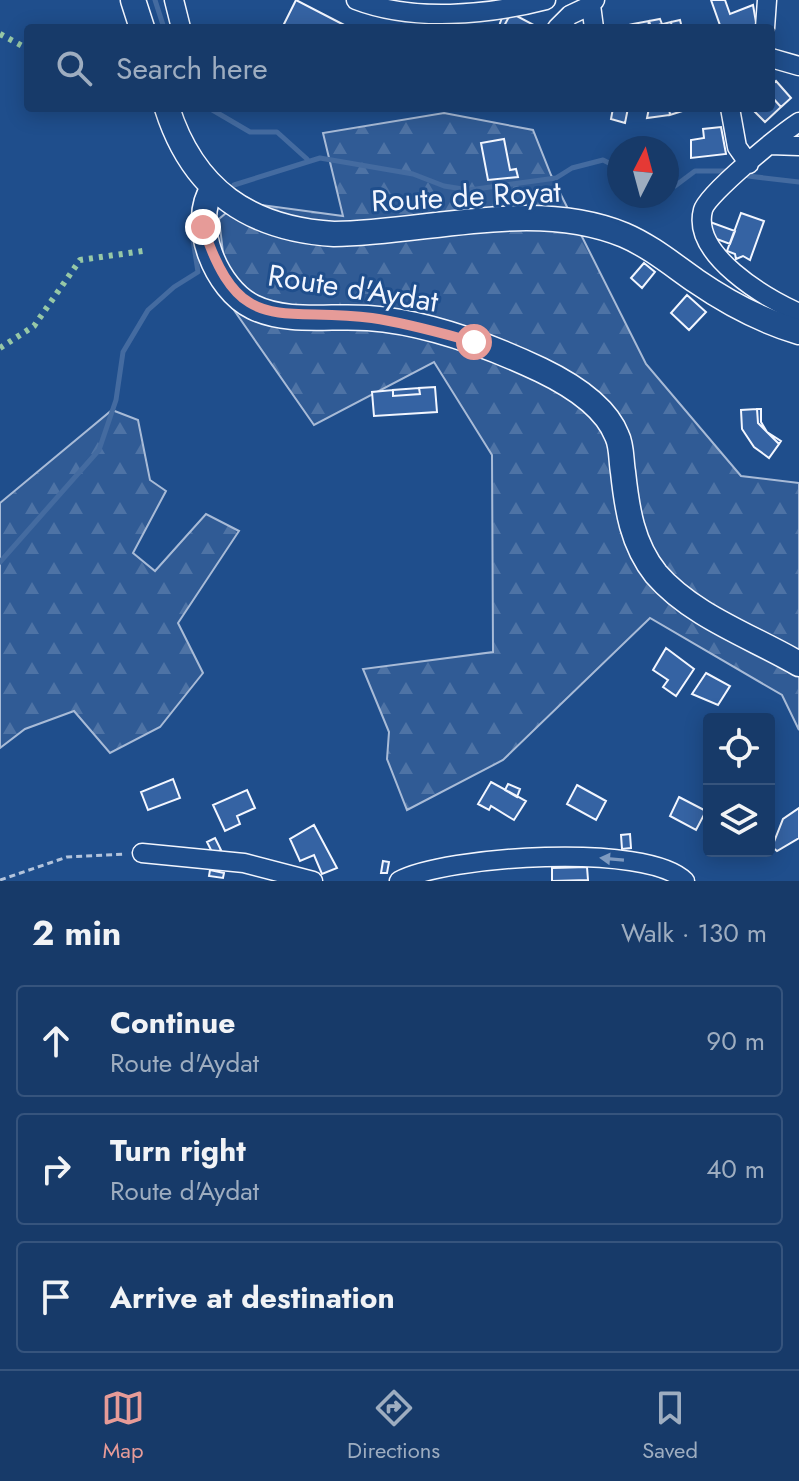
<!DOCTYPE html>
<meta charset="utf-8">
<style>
body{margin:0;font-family:Jost,sans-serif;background:#244571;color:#f1f3f6}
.controls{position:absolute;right:24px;bottom:24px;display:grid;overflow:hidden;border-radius:8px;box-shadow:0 4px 20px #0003}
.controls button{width:72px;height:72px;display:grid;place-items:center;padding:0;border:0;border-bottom:2px solid #36547d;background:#173a69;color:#f1f3f6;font:40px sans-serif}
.compass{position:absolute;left:607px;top:136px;width:72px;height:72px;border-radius:50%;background:#173a69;box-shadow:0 4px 20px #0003;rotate:6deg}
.stop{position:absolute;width:24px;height:24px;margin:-18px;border:6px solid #e69b98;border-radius:50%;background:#fff}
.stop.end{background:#e69b98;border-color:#fff;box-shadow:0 2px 8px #0008}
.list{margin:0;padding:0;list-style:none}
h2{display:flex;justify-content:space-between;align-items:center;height:104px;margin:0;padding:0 32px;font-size:34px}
h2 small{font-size:26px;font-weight:400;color:#9eadc0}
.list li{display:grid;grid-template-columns:52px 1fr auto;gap:24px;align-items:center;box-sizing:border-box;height:112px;margin:0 16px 16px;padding:0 16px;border:2px solid #36547d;border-radius:8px}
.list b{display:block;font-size:30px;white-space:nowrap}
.list p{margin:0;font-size:26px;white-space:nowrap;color:#9eadc0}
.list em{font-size:26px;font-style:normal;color:#9eadc0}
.icon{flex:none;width:44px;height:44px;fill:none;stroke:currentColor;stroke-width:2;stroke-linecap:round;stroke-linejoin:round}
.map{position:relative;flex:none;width:799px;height:881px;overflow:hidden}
.search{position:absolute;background:#173a69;box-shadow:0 4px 20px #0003;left:24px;right:24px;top:24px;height:88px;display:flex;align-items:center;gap:20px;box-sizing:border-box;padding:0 28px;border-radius:8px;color:#9eadc0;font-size:30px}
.sheet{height:488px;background:#173a69}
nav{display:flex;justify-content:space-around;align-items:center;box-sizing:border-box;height:112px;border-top:2px solid #36547d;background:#173a69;font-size:22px;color:#9eadc0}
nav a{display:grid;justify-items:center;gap:4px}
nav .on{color:#e69b98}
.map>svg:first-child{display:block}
</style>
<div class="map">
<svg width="799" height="881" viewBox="0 0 799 881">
<defs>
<pattern id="forest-firs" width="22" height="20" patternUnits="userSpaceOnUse" patternTransform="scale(2)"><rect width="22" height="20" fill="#305b95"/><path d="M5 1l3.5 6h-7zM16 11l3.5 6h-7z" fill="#4e73a5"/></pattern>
</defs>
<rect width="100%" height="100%" fill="#1f4e8c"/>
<path fill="url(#forest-firs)" stroke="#a8bbd7" stroke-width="2" d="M444,113L533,130L551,175L646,364L741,476L799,483V730L782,695L650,618L503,760L407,810L387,759L389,732L363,669L493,652L492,455L434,362L314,425L229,303L219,219L239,202L343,216L323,133Z
M112,410L138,420L150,480L166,491L133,553L155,571L206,514L239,531L178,623L203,673L160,727L110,753L74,711L25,729L0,748V503Z"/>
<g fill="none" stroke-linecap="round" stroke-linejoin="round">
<path stroke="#446ba0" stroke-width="5" d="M155,0L164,28
M209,108L250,132H277L307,159
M748,176L799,182
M234,185L320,158L413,174L444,186L469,190L556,178L572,168L603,160L619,168
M667,186H675L695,171H729
M0,562L99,450L116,400L123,352L148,310L174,287L198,272L192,233"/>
</g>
<path fill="#3563a3" stroke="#f2f6ff" stroke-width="2" d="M296,0L350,28H282Z
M711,0H725L730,14L753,5L757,28H721Z
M511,13L503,28L499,26L503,15Z
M511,13L534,25L532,28H503Z
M660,19L662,24L651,27L649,21Z
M680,20L682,28H672L671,22Z
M649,21L648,28H616L633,24Z
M671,22L672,28H651V27Z
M776,81L791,98L781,107L771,96V86Z
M771,96L781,107L765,122L751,108H771Z
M613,108H628L625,123L611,119Z
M649,108H669L670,115L647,118Z
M669,108H692L670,115Z
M721,127L726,154L691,158V140L704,138L703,129Z
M504,139L510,170L516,169L518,177L488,180L481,143Z
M741,213L764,221L750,260L743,256L736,259L735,254L727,251Z
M710,222L735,231L730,244L714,238Z
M644,263L655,272L642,288L631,278Z
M687,295L706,312L689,330L671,313Z
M435,387L437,412L374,416L372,392L393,390V396L420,394L419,388Z
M419,388L420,394L393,396V390Z
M757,409L758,423L779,444L769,458L754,447L742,429L741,410Z
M757,409H761V422L767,432L781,441L779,444L758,423Z
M666,648L694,669L676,696L663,687L668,680L653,670Z
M706,673L730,686L718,705L692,694Z
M173,779L180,798L148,810L141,792Z
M491,782L526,801L514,820L491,806L489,810L478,804Z
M508,784L520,789L517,797L505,790Z
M577,785L606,801L596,820L567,804Z
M247,790L255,808L237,816L240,824L225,831L213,805Z
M679,797L706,811L696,830L670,816Z
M799,808V838L777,851L772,847L783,819Z
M314,825L337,868L322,874L314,855L300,861L290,839Z
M630,834L631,848L622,849L621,835Z
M215,838L221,850L213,854L207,842Z
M383,861L389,862L387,873H381Z
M587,867L588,880L552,881V868Z
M210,870L224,873L223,878L209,876Z"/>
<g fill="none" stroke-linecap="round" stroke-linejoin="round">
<defs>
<path id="minor" d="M174,0L181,28
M356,0C413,22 488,15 546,0
M557,28L570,15L591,5
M594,28L591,5L595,0
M765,28L767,0
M771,58L799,66
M730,108L737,147L749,164
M799,122C782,133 707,194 703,210C691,255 766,298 799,313
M770,145L799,146
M142,853L244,863L313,881
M399,881C445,856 647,842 685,881"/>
<path id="major" d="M133,0L142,28
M167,108C193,190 249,229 334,234C428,233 533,198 624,235C650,246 673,265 696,281C728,303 762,321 799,332
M213,188C189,223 216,289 253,307C287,324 332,315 368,318C427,322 488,345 541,370C570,384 605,405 617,436C622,446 621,461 623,472C627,509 632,544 656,574C692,616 753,637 799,664"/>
</defs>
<use href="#minor" stroke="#f2f6ff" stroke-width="21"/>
<use href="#major" stroke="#f2f6ff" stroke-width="27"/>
<path stroke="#b3c4dc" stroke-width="3" stroke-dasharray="6 4" stroke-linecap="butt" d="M0,880L67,857L126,854"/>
<use href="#minor" stroke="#1f4e8c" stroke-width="18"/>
<use href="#major" stroke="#1f4e8c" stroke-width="24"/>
<path stroke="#97c8a6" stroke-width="6" stroke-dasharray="4 6" stroke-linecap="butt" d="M0,34L28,49
M0,348L34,326L80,260L143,251"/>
</g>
<defs><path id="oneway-solid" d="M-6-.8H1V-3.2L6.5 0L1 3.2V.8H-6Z" transform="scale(2)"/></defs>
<use fill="#7e9ac0" href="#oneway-solid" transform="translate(612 859) rotate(-175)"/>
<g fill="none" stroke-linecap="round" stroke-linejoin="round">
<path stroke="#e69b98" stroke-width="10" d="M203,227C240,339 279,306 372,318C407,323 441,333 474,342"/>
</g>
<g text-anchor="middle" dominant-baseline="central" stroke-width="6" stroke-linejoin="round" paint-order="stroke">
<g font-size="30" fill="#f2f6ff" stroke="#1f4e8c">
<text transform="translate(466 196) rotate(-3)">Route de Royat</text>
<text transform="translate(353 288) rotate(9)">Route d'Aydat</text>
</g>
</g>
</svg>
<div class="controls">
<button><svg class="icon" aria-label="locate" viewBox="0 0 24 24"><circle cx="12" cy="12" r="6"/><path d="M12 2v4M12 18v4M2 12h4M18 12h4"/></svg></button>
<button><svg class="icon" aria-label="layers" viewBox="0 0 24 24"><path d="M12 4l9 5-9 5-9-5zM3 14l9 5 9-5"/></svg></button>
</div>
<svg class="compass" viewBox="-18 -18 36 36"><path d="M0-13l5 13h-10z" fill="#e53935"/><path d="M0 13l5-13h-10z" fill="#9eadc0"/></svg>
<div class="stop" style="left:474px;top:342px"></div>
<div class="stop end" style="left:203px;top:227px"></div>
<div class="search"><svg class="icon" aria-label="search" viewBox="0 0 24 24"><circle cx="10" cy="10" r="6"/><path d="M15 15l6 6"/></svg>Search here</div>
</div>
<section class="sheet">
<h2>2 min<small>Walk · 130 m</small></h2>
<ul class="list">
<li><svg class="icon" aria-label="ahead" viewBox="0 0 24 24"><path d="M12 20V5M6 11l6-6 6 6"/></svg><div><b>Continue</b><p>Route d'Aydat</p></div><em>90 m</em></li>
<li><svg class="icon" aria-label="right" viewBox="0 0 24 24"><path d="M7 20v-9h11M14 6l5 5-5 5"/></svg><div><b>Turn right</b><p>Route d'Aydat</p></div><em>40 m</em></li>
<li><svg class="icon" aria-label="arrive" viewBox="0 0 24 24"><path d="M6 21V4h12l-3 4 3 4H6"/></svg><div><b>Arrive at destination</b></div></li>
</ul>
</section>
<nav>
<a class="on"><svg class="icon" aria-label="map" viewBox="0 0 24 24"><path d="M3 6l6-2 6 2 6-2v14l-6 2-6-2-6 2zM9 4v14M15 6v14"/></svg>Map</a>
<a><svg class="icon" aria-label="directions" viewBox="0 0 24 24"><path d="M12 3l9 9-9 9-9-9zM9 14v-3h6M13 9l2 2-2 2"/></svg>Directions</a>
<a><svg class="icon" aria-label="saved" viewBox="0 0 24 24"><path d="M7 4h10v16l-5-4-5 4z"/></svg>Saved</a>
</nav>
